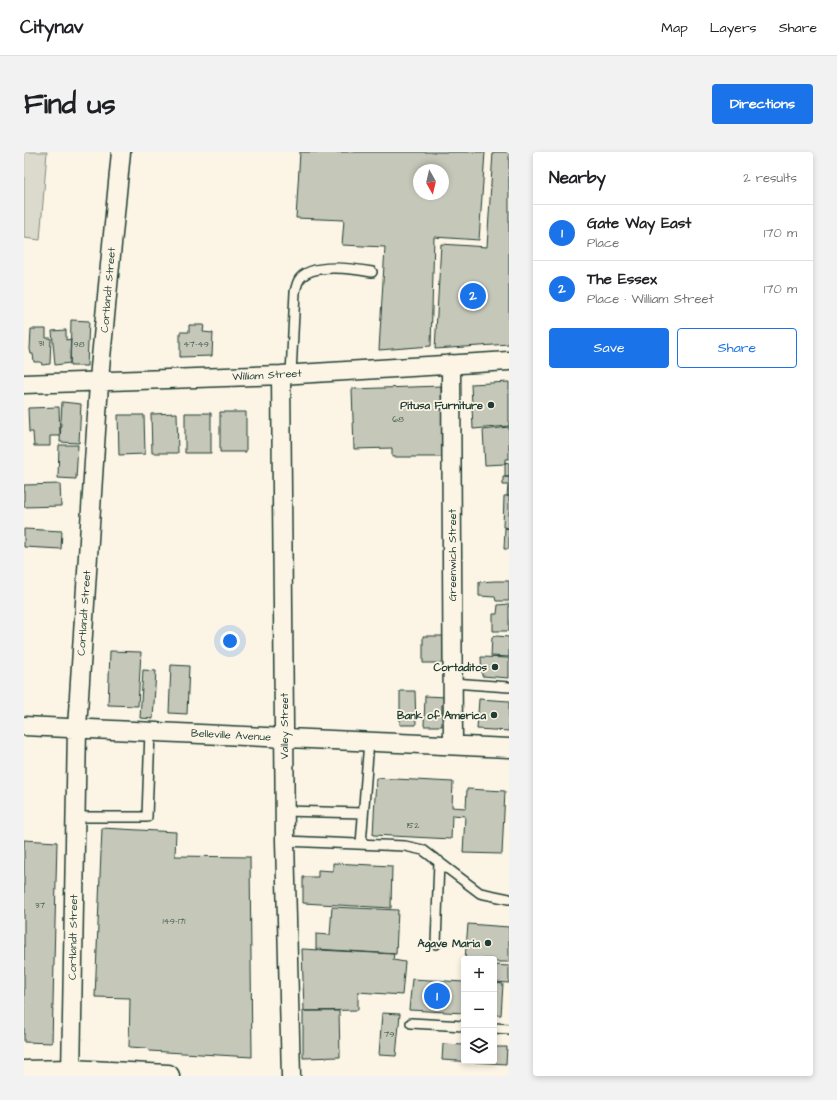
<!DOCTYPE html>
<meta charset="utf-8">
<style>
body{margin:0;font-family:"Architects Daughter",sans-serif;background:#f2f2f2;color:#202124}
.controls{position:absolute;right:12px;bottom:12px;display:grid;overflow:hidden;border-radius:4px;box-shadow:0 2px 6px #0003}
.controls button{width:36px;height:36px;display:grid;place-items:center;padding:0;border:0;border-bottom:1px solid #e0e0e0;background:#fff;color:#202124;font:20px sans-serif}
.compass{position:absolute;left:389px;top:12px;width:36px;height:36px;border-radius:50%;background:#fff;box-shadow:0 2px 6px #0003;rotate:172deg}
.you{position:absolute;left:206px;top:489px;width:14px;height:14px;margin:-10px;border:3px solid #fff;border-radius:50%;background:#1a73e8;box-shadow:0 0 0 6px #1a73e833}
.badge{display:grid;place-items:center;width:26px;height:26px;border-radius:50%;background:#1a73e8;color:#fff;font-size:13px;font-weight:700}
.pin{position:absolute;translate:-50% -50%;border:2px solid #fff;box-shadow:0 1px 4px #0006}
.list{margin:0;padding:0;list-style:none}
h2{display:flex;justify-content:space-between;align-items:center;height:52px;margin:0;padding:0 16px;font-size:17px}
h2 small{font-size:13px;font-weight:400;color:#757577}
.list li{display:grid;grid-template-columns:26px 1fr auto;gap:12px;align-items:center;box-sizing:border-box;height:56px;padding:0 16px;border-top:1px solid #e0e0e0}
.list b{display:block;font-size:15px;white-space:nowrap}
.list p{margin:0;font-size:13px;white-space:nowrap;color:#757577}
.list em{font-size:13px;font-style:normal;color:#757577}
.actions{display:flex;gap:8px;padding:12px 16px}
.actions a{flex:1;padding:9px 0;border:1px solid #1a73e8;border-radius:4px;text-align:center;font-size:14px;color:#1a73e8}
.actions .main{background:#1a73e8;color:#fff}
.icon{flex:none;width:22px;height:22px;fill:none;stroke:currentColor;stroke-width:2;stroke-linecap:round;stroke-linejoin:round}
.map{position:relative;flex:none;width:485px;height:924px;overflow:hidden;border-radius:4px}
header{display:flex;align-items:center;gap:24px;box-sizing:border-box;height:56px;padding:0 20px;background:#fff;border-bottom:1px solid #e0e0e0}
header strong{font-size:19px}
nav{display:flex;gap:22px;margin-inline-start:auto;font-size:14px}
.intro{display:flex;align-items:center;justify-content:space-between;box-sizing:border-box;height:96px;padding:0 24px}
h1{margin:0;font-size:28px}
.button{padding:10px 18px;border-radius:4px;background:#1a73e8;color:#fff;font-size:14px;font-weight:700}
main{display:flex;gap:24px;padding:0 24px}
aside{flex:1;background:#fff;border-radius:4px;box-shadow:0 2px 6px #0003}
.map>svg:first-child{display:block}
</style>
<header>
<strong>Citynav</strong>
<nav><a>Map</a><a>Layers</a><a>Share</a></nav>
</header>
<div class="intro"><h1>Find us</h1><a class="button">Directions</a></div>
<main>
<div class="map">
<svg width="485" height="924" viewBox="0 0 485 924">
<rect width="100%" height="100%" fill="#fcf5e5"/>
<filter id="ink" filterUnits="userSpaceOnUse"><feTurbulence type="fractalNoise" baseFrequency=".025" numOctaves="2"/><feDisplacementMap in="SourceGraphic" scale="8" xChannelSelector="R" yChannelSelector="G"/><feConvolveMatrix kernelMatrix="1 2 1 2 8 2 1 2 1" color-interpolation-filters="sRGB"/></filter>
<g filter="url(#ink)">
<path fill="#dcdacc" stroke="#7e8c80" d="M0,0H23L16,88L0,86Z"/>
<path fill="#c5c7b9" stroke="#1f3d34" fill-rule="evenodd" d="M276,0H461L455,88L410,85L407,194L355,198L361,95L318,93L320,68L272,66ZM395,18H419V42H395Z
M469,0H485V192L411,197L417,92L463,95Z
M47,168L65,169L63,214H46Z
M165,173H180L179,180L189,181L188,204L156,205V180H165Z
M7,177H22V186H27L26,212L18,213L17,210H10L9,202H7L6,197Z
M42,178V188L47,187L46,211L31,213L28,179Z
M485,230V274L449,277L447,232Z
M417,234L419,305H368V296L330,297L328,237Z
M38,250L57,252L55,291L36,290Z
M35,255L36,284H26V294H10L9,280H5L4,256Z
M196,260H222V300H196Z
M153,261L154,301H128L127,262Z
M161,261H187V301H161Z
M94,263H120L121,302L95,303Z
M485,275V307H481V312L461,313L459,278Z
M35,293H54L52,327L34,326Z
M481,310L485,311V325H481Z
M479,325H485V344H483L484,333H479Z
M36,332L37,354L0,355V333Z
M480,344H485V376L479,375Z
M481,376L485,377V397H480Z
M0,377L38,379L37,397L0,395Z
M471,429H485V449H472L471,445L455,444V430Z
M485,452V479H469V462H473L474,453Z
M399,484H422L421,511H399Z
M472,484L485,485V505L467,504L468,485Z
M86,499L117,500L114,554L84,553Z
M457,505L485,506V526L458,524Z
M147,513L165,514L163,562L145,561Z
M119,518L132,519L129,567L116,566Z
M376,539H391L392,573H376Z
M401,544L423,545L422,552H418V574H400Z
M455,547L485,549V579L453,577Z
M352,626L429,630L428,655L442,656L443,637L481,639L478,702L439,701L441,664L428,663L427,687L349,683Z
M78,676L152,680L151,704L226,705L228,905L125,899L122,896L105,895L106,846L71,845Z
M0,688L33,690L28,891L0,890Z
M309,711L368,714L367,756L279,751V725H294V718L309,719Z
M308,755L374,758L372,802L292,797V782L306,783Z
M444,772L485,775V810H470V807H441Z
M278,797L370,802L369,808L381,810L378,843L334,840V858L280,859Z
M470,813L485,814V831L470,830Z
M388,827L440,830V861L385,858Z
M470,831L479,832L477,863H470Z
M279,859H315L316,905L279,906Z
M358,861L376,862L372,904L355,903Z
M419,892L440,893V909H470V895H483L482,912L418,908Z"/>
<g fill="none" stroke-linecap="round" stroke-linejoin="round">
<defs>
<path id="lane" d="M267,222L271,140C272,136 273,131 275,128C286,110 331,117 348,120
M429,531L485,535
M260,659L339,661
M52,665H123L126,579
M261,689L381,694L399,698L456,741L485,747
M337,692L345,589
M412,792L415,709
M387,871L440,874
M470,876L485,877"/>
<path id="street" d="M427,212L429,593
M257,223L261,689L267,924
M0,232L257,223L485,209
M0,574L485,596
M47,924L53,576L76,216L97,0"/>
<path id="secondary" d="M0,920L47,919L144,924"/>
</defs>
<use href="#lane" stroke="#1f3d34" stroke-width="12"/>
<use href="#street" stroke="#1f3d34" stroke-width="21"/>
<use href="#secondary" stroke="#1f3d34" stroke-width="25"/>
<use href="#lane" stroke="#fcf5e5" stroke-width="9"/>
<use href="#street" stroke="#fcf5e5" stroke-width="18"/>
<use href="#secondary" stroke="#fcf5e5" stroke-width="22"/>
</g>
</g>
<g fill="#1f3d34" stroke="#fcf5e5" stroke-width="1.5">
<circle cx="467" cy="253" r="4"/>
<circle cx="471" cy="515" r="4"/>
<circle cx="470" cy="563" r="4"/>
<circle cx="464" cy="791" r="4"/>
</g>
<g text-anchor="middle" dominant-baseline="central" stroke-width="3.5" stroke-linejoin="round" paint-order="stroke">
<g font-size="9" fill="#486055">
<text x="17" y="191">31</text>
<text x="55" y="192">98</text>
<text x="172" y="192">47-49</text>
<text x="374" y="267">68</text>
<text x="389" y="673">152</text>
<text x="16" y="753">37</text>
<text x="150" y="769">149-171</text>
<text x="365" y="882">79</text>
</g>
<g font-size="11" fill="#1f3d34" stroke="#fcf5e5">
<text transform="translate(84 138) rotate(-85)">Cortlandt Street</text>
<text transform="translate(243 223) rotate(-3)">William Street</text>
<text transform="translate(428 403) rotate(-90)">Greenwich Street</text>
<text transform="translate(60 461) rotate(-86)">Cortlandt Street</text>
<text transform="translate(260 574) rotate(-90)">Valley Street</text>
<text transform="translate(207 583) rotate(3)">Belleville Avenue</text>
<text transform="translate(49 785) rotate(-89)">Cortlandt Street</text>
</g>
<g font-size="11" font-weight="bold" fill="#1f3d34" stroke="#fcf5e5" text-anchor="end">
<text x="459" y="253">Pitusa Furniture</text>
<text x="463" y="515">Cortaditos</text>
<text x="462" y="563">Bank of America</text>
<text x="456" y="791">Agave Maria</text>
</g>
</g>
</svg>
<div class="controls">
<button>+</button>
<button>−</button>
<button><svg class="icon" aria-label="layers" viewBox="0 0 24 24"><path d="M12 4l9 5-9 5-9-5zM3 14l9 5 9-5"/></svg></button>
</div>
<svg class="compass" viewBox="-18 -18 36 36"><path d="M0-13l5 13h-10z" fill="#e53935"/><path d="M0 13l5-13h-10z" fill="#757577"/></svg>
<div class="you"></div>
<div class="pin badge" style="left:413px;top:844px">1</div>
<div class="pin badge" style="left:449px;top:144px">2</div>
</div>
<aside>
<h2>Nearby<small>2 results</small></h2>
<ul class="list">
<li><span class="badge">1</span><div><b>Gate Way East</b><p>Place</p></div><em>170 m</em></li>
<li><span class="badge">2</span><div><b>The Essex</b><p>Place · William Street</p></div><em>170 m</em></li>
</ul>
<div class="actions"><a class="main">Save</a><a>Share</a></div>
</aside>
</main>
